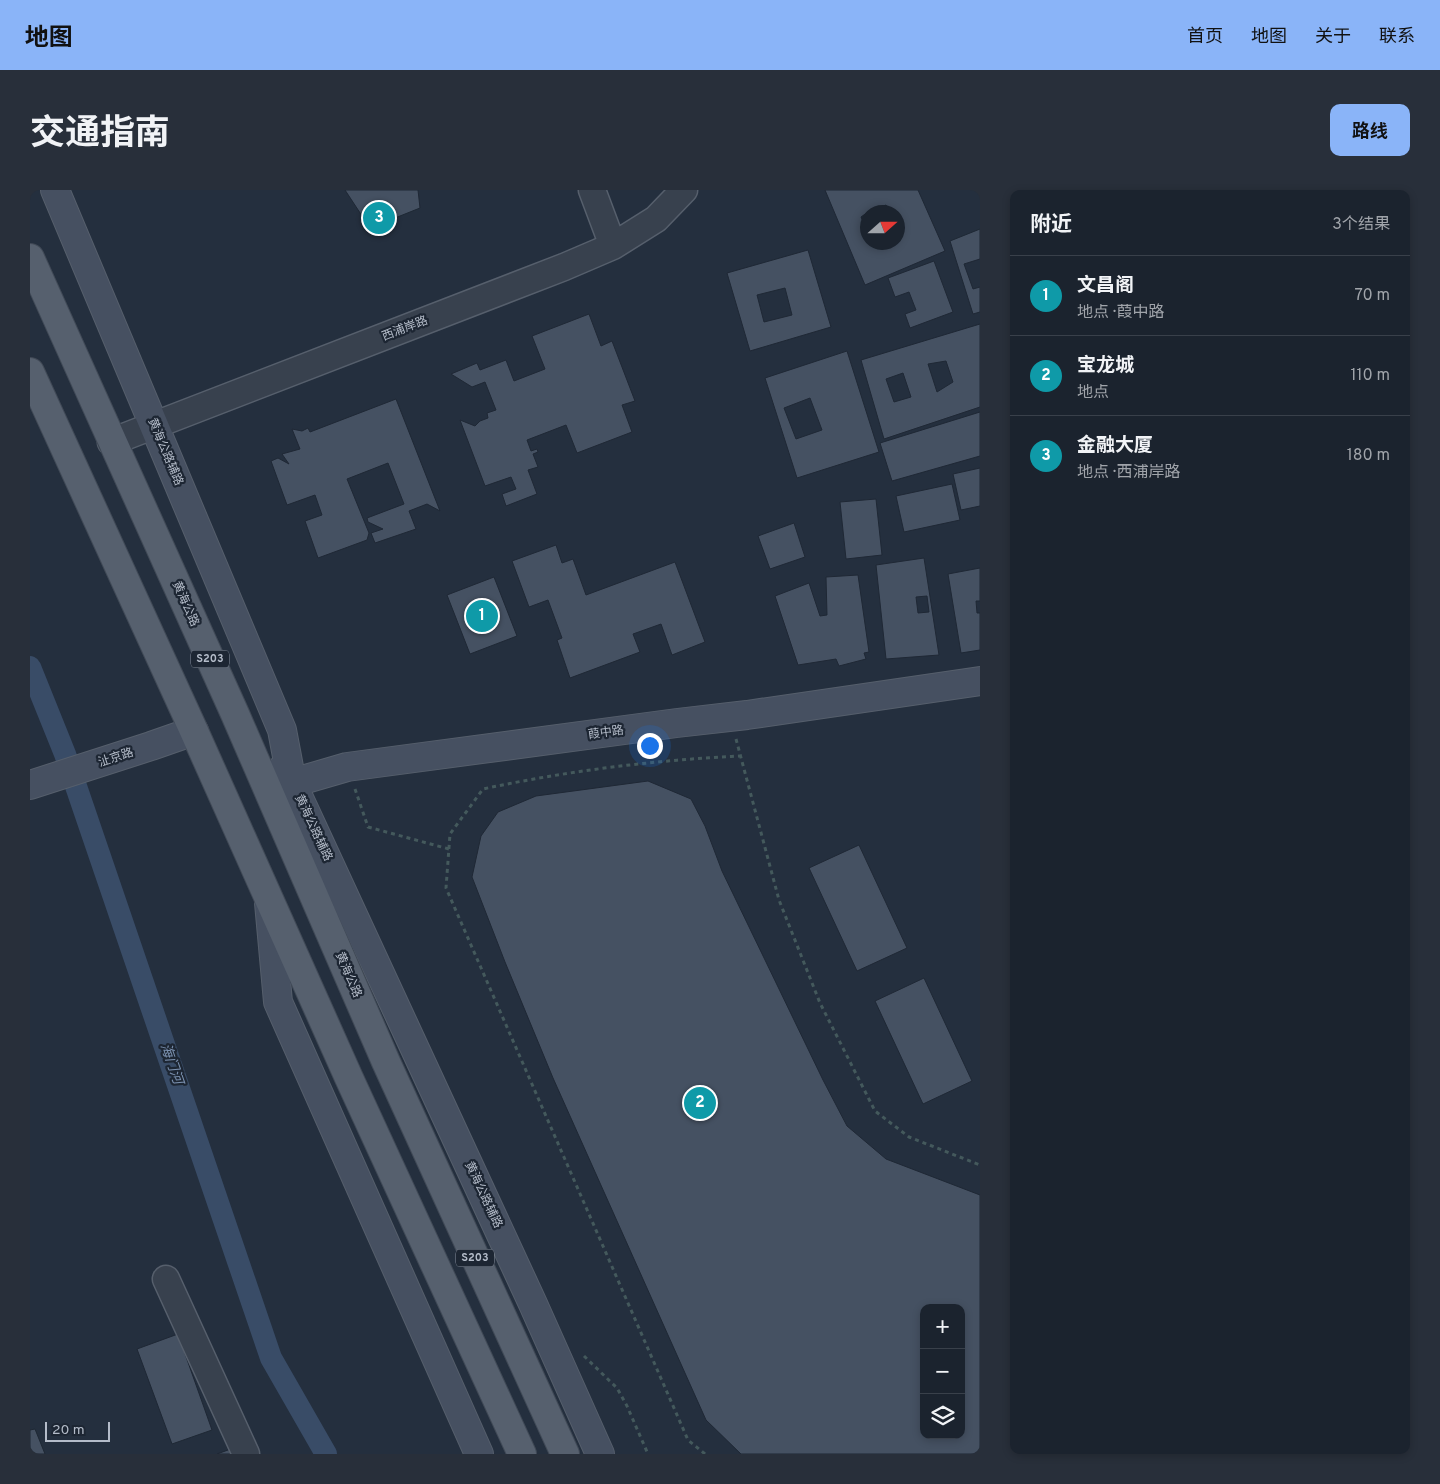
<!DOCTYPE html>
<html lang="zh">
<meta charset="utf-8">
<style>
body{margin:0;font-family:Overpass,"Noto Sans SC",sans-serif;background:#282f3a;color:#f1f3f6}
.controls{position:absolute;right:15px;bottom:15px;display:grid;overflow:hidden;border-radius:10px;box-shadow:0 2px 8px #0003}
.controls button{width:45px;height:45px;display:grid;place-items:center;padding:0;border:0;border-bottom:1px solid #39404a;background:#1b232e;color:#f1f3f6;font:25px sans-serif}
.compass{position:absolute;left:830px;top:15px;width:45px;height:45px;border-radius:50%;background:#1b232e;box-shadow:0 2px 8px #0003;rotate:69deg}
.scale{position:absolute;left:15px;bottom:12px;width:65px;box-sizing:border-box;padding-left:5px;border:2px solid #b4bcc9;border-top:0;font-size:14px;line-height:18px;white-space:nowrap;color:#b4bcc9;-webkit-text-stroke:4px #1d2633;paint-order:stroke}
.you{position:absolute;left:619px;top:555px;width:18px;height:18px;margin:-12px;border:4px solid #fff;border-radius:50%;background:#1a73e8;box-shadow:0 0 0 8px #1a73e833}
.badge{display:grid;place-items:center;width:32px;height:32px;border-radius:50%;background:#8ab4f8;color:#fff;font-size:16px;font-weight:700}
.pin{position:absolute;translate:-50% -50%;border:2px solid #fff;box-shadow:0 1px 5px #0006}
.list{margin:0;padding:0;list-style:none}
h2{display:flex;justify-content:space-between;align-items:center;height:65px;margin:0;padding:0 20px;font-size:21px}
h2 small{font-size:16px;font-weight:400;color:#a0a4aa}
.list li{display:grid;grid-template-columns:32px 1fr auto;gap:15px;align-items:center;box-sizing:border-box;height:80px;padding:0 20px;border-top:1px solid #39404a}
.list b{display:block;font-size:19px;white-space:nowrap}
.list p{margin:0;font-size:16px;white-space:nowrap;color:#a0a4aa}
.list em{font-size:16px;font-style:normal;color:#a0a4aa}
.icon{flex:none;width:28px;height:28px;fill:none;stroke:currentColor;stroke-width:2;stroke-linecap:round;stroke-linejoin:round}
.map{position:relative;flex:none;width:950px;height:1264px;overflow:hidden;border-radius:10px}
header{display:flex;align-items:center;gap:30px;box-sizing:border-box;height:70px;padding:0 25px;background:#8ab4f8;color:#111}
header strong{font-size:24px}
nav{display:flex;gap:28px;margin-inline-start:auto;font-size:18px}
.intro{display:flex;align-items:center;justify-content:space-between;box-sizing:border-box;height:120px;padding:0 30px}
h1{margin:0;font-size:35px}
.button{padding:12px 22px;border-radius:10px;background:#8ab4f8;color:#111;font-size:18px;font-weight:700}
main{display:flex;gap:30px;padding:0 30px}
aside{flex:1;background:#1b232e;border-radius:10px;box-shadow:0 2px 8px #0003}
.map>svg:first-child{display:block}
</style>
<header>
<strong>地图</strong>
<nav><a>首页</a><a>地图</a><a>关于</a><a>联系</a></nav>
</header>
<div class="intro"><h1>交通指南</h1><a class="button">路线</a></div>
<main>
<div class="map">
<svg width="950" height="1264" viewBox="0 0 950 1264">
<rect width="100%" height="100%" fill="#242f3e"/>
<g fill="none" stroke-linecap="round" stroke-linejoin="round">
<path stroke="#394c67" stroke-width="22" d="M0,477L35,564L241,1168L296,1264"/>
</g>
<path fill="#455162" stroke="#1f2835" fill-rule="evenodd" d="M315,0H388L390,18L340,38Z
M795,0H888L915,61L835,95ZM856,15L860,22H868V39L870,46L868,47V52H856L845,58L843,52H838V42L831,27L838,22Z
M950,39V69L934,74L943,99L950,97V122L943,124L920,51Z
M778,60L801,137L720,161L697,83ZM755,98L762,125L734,132L727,105Z
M904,71L923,122L880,138L875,124L886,120L879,102L865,107L858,88Z
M559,124L571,156L582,151L605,211L592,215L602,242L547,263L536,235L497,250L501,261L507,259L508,262L503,264L508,277L498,280L507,304L476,316L472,304L486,299L481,287L455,296L430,230L445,236L450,231L458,228L457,223L466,220L455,192L442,197L421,184L447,173L450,180L476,170L484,191L515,179L502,146Z
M950,134V217L854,249L831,170ZM916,171L923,192L907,202L898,174ZM873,183L881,207L864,212L856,189Z
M817,161L849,262L767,288L735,188ZM780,208L792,240L766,249L754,218Z
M366,209L410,321L397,314L379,321L386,339L345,353L341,343L353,339L338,332L337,328L374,314L358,273L317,289L339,343L337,350L288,368L275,331L292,325L285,305L257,315L241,271L248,268L259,274L252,264L270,259L262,239L272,241L278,238L280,242Z
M950,222V266L862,291L850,253Z
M950,278V316L931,320L923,284Z
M922,294L930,330L874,342L866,306Z
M846,309L852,365L816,369L810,312Z
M764,333L775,367L740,379L728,346Z
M526,355L532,373L543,369L556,405L645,372L675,452L642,465L631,434L603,444L610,462L540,488L527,450L532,448L518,410L499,417L482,371Z
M894,368L909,465L856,469L846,375ZM897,406L899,422L888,423L886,407Z
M950,378V411H946L947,423H950V460L931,463L918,384Z
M828,385L839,462L834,463L836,469L809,476L806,469L768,475L745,406L779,393L790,426L797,425L796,387Z
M464,387L487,446L440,464L417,405Z
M618,591L661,609L675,636L692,681L793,890L817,936L856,969L950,1005V1264H711L676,1230L523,888L475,772L442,687L451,646L468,622L506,606ZM894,1118H931V1245H894Z
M829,655L877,758L827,781L779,678Z
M894,788L942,891L893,914L845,811Z
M148,1144L182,1240L142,1254L107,1159Z
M5,1239L15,1264H0V1240Z
M209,1256L212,1264H187Z"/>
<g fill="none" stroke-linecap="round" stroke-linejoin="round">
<defs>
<path id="street" d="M562,0L583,56
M81,252L534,77L583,56L626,29L654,0
M136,1089L216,1264"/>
<path id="secondary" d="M25,0L252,540L262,593L503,1114L570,1264
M251,580L262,593L317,577L647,533L717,525L950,491
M0,595L121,556L164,541
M239,713L248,812L449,1264"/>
<path id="primary" d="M0,68L205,524L356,872L535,1264
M0,182L164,541L319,888L492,1264"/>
</defs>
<use href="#street" stroke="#565f6c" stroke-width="29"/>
<use href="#secondary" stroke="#565f6c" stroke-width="30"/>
<use href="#primary" stroke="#414a57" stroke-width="30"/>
<path stroke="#44595c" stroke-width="3" stroke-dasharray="4 4" stroke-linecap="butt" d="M706,549L749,710L790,813L845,921L879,947L950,975
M325,599L338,637L419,659
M554,1166L587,1198L597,1216L618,1264
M675,1264L658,1250L416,698L420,644L453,599C537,581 624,570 711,566"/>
<use href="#street" stroke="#38414e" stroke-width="26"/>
<use href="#secondary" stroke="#465061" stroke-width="28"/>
<use href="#primary" stroke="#56606e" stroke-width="28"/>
</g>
<g text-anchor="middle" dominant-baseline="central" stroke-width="4.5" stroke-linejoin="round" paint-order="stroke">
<g fill="#1d2633" stroke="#878f9c" stroke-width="1">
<rect x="161" y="460.5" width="38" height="17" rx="4"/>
<rect x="426" y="1059.5" width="38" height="17" rx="4"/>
</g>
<g font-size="11" font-weight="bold" fill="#b4bcc9">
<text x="180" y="469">S203</text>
<text x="445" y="1068">S203</text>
</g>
<g font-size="12" fill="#b4bcc9" stroke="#1d2633">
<text transform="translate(375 139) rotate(-21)">西浦岸路</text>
<text transform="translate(135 262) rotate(67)">黄海公路辅路</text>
<text transform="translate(155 414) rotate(66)">黄海公路</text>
<text transform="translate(576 543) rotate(-8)">葭中路</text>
<text transform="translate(86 568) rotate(-18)">沚京路</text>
<text transform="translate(283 638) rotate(65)">黄海公路辅路</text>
<text transform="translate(318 785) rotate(67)">黄海公路</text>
<text transform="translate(453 1005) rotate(65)">黄海公路辅路</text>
</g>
<g font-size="14" font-style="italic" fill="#7c92b1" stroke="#1d2633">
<text transform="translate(141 874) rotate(71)">海门河</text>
</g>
</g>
</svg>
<div class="controls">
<button>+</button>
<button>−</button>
<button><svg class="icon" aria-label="layers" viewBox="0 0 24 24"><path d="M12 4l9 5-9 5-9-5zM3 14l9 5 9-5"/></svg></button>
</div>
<svg class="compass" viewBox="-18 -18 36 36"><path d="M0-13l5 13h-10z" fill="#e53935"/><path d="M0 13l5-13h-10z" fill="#a0a4aa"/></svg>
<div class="scale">20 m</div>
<div class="you"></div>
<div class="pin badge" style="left:452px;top:426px;background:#0f9aa8">1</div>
<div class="pin badge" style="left:670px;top:913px;background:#0f9aa8">2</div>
<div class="pin badge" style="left:349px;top:28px;background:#0f9aa8">3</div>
</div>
<aside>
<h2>附近<small>3个结果</small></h2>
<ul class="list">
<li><span class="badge" style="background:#0f9aa8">1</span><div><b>文昌阁</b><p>地点 · 葭中路</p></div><em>70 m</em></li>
<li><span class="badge" style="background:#0f9aa8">2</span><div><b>宝龙城</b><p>地点</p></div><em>110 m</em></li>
<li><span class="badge" style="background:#0f9aa8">3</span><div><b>金融大厦</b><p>地点 · 西浦岸路</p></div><em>180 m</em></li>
</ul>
</aside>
</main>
